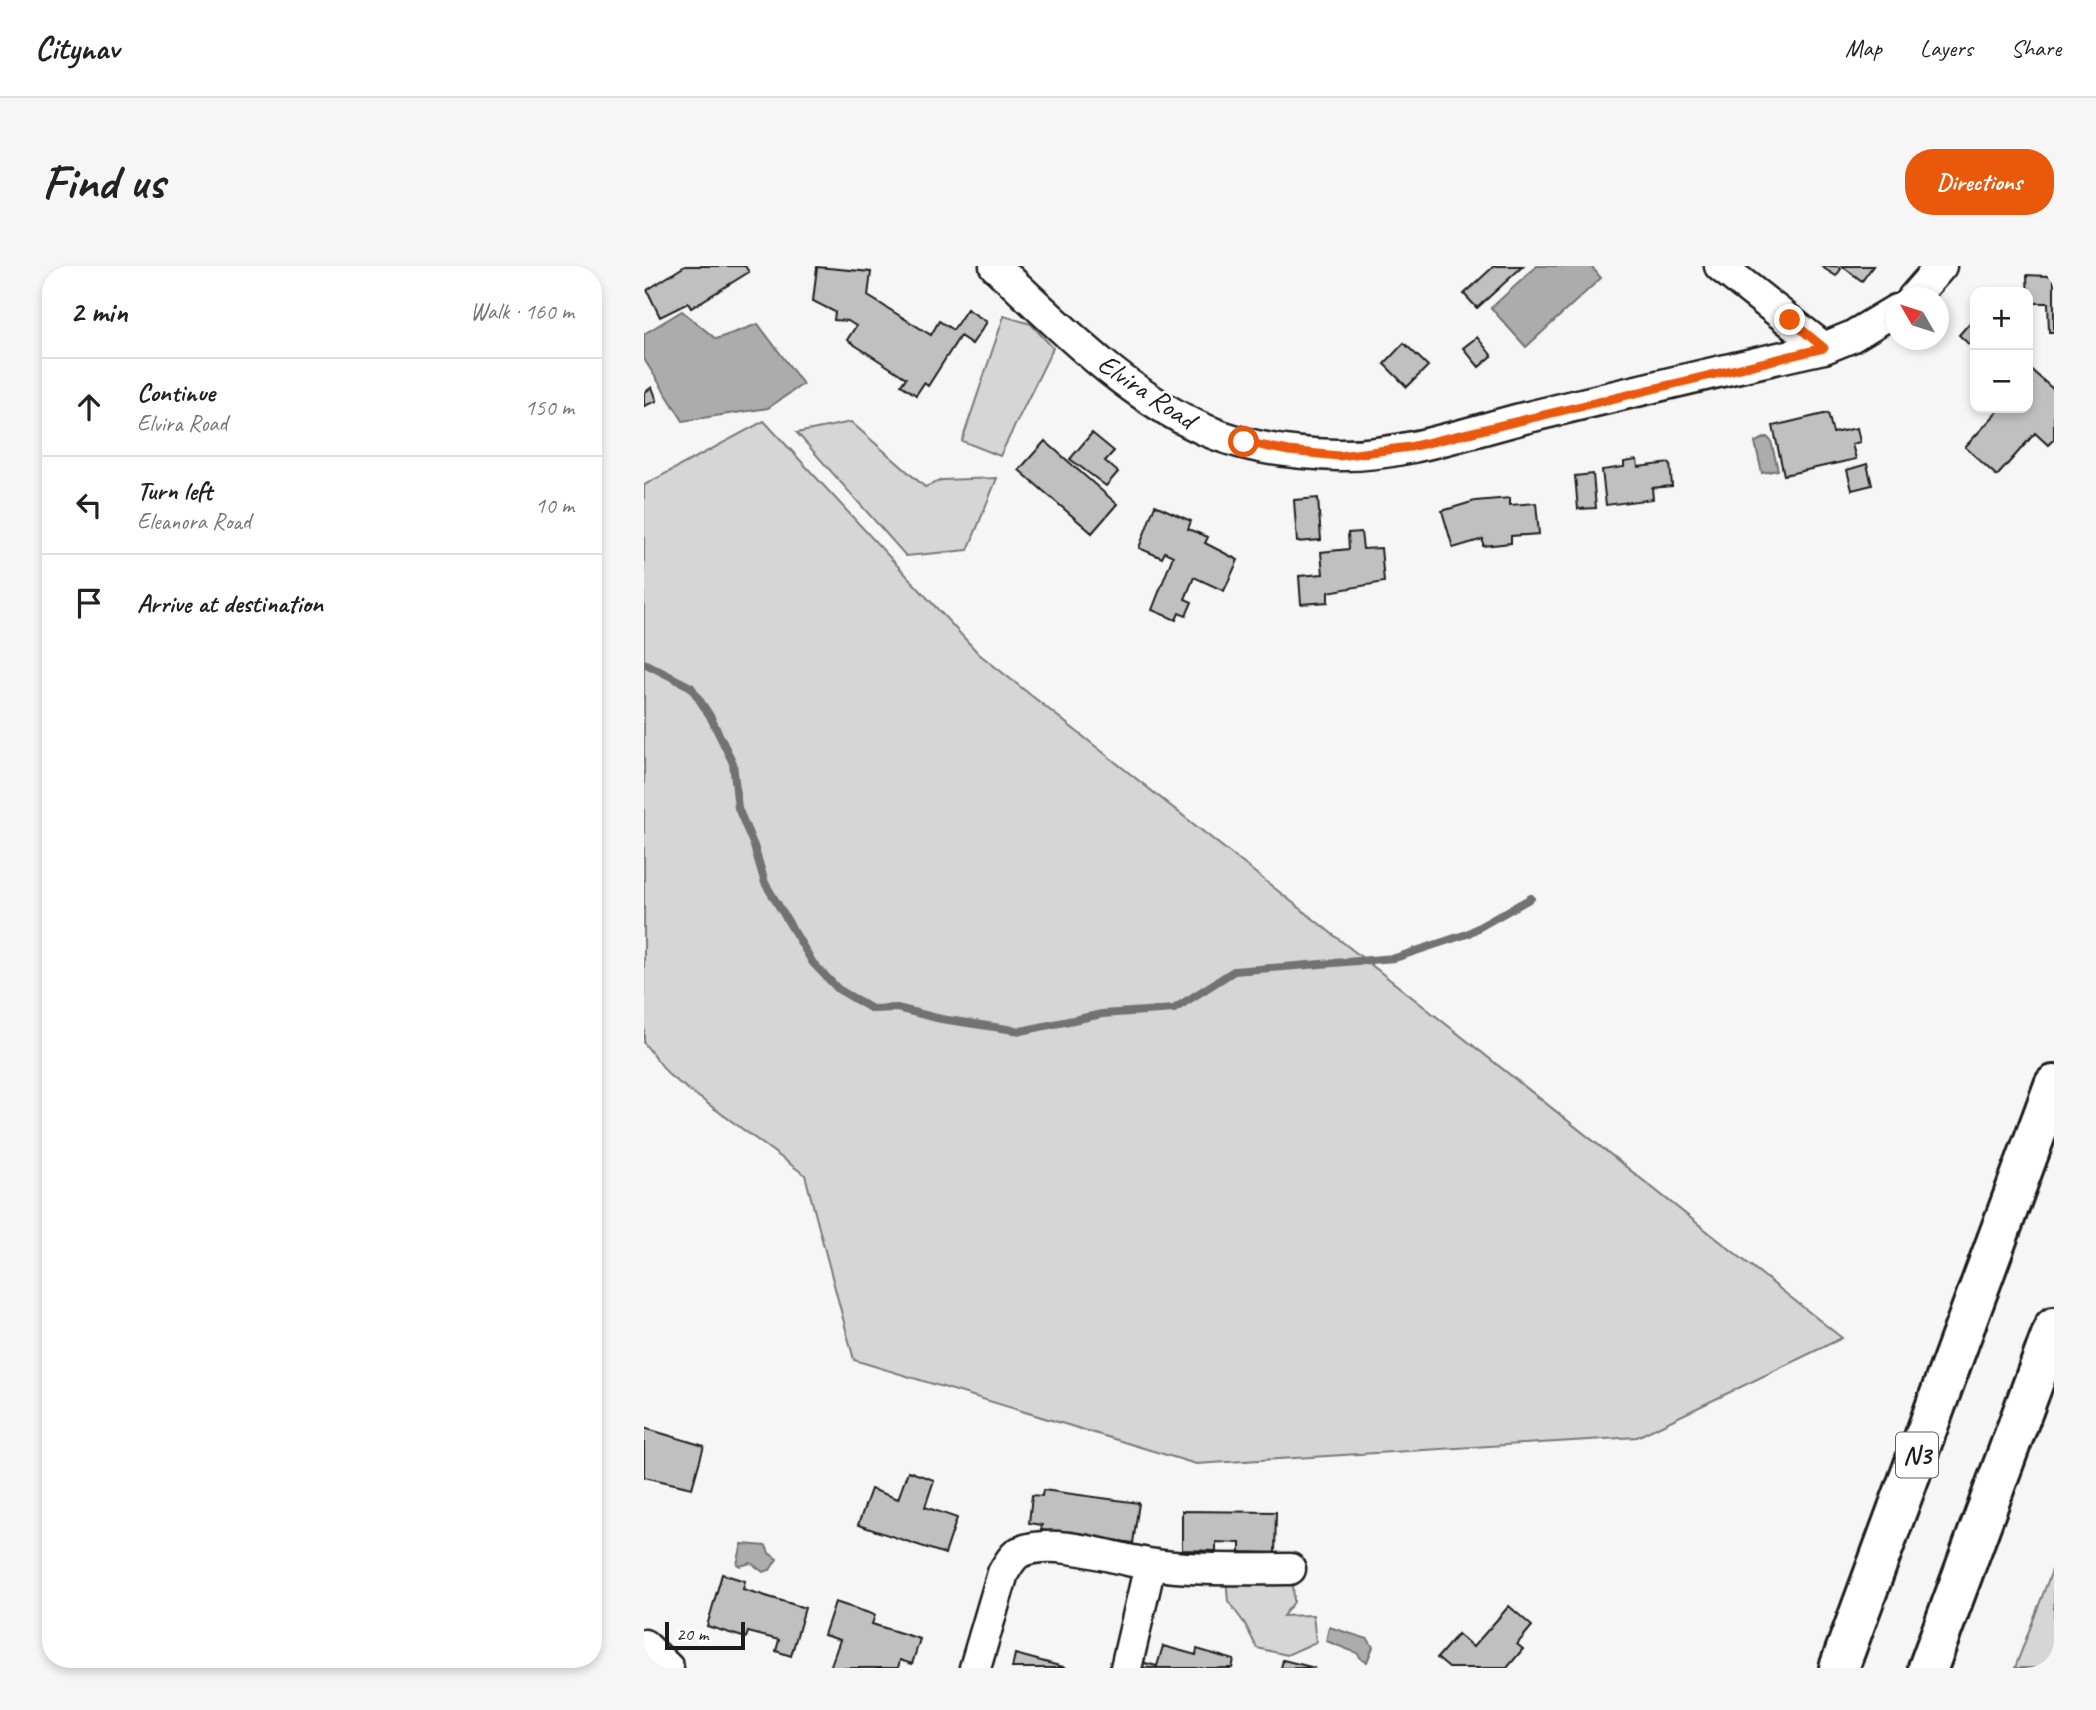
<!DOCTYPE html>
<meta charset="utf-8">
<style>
body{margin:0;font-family:Caveat,sans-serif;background:#f6f6f6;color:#222}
.controls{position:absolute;right:21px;top:21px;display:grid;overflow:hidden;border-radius:14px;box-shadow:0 4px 10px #0003}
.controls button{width:63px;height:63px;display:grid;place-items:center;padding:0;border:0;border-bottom:2px solid #e0e0e0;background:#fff;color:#222;font:35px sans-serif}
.compass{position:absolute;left:1242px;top:21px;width:63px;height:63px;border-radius:50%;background:#fff;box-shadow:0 4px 10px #0003;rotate:309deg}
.scale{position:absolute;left:21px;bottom:18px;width:80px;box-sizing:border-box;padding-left:7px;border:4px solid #1c1c1c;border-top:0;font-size:19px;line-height:24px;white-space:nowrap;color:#1c1c1c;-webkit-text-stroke:5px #fff;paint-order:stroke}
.stop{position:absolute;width:21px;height:21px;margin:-16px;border:5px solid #ea580c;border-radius:50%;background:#fff}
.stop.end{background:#ea580c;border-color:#fff;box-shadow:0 2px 7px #0008}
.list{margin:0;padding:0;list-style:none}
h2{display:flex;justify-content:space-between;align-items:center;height:91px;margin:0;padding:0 28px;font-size:30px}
h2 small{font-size:23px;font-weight:400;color:#767676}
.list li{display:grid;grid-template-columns:46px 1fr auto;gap:21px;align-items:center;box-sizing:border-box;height:98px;padding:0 28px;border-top:2px solid #e0e0e0}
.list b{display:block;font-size:26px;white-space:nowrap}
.list p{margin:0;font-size:23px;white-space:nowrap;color:#767676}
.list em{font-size:23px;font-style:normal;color:#767676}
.icon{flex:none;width:38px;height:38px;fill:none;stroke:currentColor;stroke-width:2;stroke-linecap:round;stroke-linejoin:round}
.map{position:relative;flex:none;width:1410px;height:1402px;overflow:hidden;border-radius:28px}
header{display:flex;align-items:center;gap:42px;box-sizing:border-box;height:98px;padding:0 35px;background:#fff;border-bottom:2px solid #e0e0e0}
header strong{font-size:33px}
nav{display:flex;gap:38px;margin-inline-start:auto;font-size:24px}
.intro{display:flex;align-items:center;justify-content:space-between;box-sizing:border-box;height:168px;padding:0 42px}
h1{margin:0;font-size:49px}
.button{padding:18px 32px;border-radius:28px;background:#ea580c;color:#fff;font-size:24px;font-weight:700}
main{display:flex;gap:42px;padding:0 42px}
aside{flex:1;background:#fff;border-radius:28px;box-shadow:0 4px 10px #0003}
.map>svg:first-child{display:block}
</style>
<header>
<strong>Citynav</strong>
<nav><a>Map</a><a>Layers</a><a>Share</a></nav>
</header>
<div class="intro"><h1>Find us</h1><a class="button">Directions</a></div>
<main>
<aside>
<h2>2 min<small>Walk · 160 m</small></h2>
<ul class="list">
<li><svg class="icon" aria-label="ahead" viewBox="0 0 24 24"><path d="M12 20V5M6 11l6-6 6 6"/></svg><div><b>Continue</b><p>Elvira Road</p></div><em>150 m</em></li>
<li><svg class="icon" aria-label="left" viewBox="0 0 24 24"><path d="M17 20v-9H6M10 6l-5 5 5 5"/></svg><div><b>Turn left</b><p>Eleanora Road</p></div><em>10 m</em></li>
<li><svg class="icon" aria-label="arrive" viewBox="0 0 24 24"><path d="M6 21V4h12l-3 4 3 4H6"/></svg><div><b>Arrive at destination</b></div></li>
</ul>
</aside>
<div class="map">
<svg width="1410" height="1402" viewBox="0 0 1410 1402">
<rect width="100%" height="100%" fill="#f6f6f6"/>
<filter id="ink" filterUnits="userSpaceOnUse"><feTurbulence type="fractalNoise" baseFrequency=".0143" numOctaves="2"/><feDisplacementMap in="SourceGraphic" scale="14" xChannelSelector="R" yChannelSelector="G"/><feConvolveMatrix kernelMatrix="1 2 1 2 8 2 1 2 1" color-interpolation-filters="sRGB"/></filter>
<g filter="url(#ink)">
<path fill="#d6d6d6" stroke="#797979" stroke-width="2" d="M360,50L387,58L409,82L356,190L318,175Z
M120,155L335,388L1198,1072L993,1171L552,1198L210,1094L161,909L26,810L0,777V219Z
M207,156L281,221L298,214L353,212L324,284L262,290L153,167Z
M1410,1299V1402H1371Z
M582,1311L649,1316L650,1336L639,1350L669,1349L672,1376L643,1389L613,1382L601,1358L584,1335Z"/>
<path fill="#acacac" stroke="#727272" stroke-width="2" d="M893,0H947L957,12L882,81L847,42Z
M38,45L72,73L114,58L159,118L124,142L39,155L0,93V68Z
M1123,171L1127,175L1134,204L1118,207L1111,176Z
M98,1278L122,1280L125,1287L133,1293L126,1304L119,1306L107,1297L96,1300L93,1298Z
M685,1361L724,1373L729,1381L723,1396L718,1394L713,1387L682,1375Z"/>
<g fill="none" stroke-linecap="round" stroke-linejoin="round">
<path stroke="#727272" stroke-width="8" d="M0,397L47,421L66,450L89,497L94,542L110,580L121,617L169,697L194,723L228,743L253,742L297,753L377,765L458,748L530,743L590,705L751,692L823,668L887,632"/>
</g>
<path fill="#c0c0c0" stroke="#1c1c1c" stroke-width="2" d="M41,0H101L105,6L47,42L44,37L16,51L3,24Z
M850,0H879L833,42L820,28Z
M1193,0L1197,3L1192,10L1178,1Z
M1198,0H1229L1218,15Z
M1403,0H1410V66H1405L1404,37H1384L1383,9L1404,10Z
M173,1L227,6L224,30L287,69L295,55L309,64L323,43L343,56L328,78L316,70L284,120L280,117L272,129L257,119L262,112L203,74L212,60L204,55L190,54L191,46L169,35Z
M1331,51V84L1315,69Z
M833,71L848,90L835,101L819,82Z
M760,77L784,100L763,121L740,98Z
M1384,101L1410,124V173L1404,179L1391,167L1353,210L1321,181L1357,142H1384Z
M8,121L13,135L0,140V127Z
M1184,147L1189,167L1213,162L1216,176L1208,178L1212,193L1140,209L1129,160Z
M448,167L470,185L461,195L474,206L462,220L426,193Z
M401,175L473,238L448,267L375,204Z
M993,194L994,201L1026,197L1028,220L1008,222L1009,233L962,239L958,204L980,201V196Z
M1223,198L1228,219L1208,224L1203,204Z
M949,208L952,242L934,243L931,210Z
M674,232L677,274L653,276L650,234Z
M866,232V239L892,237L895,268L867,270V277L839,280V273L809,282L798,245L831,235Z
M511,239L547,255L544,263L564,271L561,277L594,294L580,325L550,311L541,333L548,336L542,350L535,347L532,354L508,344L529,290L521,286L518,292L495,282Z
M717,266L719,283L737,282L740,316L684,326V336L657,338L655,310L679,308L677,286L705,283L704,267Z
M0,1162L60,1180L48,1222L0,1211Z
M264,1205L290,1214L281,1241L313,1252L301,1288L214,1259L227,1223L254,1233Z
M399,1224L495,1237L489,1277L456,1272L455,1278L430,1269L397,1264L398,1259L385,1257L388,1229L398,1230Z
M538,1245L632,1246L631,1287L596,1286V1277L572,1276V1285L538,1284Z
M78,1308L101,1315L99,1323L161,1342L147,1390L132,1385L135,1374L104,1366L102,1372L63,1360Z
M191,1336L231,1349L228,1358L276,1373L268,1398L256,1394L254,1402H186L196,1374L180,1369Z
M865,1340L888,1360L873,1378L879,1383L863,1402H805L793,1392L814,1368L829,1381Z
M519,1380L552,1389L553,1383L590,1394L588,1402H491L493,1395L513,1400Z
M371,1388L423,1402H368Z
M639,1394L671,1402H637Z"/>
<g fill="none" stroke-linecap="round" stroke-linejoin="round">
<defs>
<path id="minor" d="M351,0C415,59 478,126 559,163C599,181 650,188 693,189C753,191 822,167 880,152C980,128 1079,104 1180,82L1207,71L1252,44
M1076,0L1180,82
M1269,32L1297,0
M0,1379L24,1402
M331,1402L359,1307C364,1299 368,1290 376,1286C412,1271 469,1293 505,1298C551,1305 600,1303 646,1303
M482,1402L506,1299"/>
<path id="highway" d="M1195,1402L1410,819
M1284,1402L1410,1061"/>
</defs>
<use href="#minor" stroke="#1c1c1c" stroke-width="35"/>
<use href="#highway" stroke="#1c1c1c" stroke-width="44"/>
<use href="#minor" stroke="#fff" stroke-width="30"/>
<use href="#highway" stroke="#fff" stroke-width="38"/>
</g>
</g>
<g fill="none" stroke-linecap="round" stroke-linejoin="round" filter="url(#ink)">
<path stroke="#ea580c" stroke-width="9" d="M600,176L645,185L695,190L766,181L1180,82L1146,54"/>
</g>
<g text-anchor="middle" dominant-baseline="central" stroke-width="5" stroke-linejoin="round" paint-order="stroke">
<rect fill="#fff" stroke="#606060" stroke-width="2" x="1252" y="1166.5" width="42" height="45" rx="5"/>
<g font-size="26" font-weight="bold" fill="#1c1c1c">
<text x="1273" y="1189">N3</text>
</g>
<g font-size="28" fill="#1c1c1c" stroke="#fff">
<text transform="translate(503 125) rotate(34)">Elvira Road</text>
</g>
</g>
</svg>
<div class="controls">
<button>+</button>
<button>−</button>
</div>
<svg class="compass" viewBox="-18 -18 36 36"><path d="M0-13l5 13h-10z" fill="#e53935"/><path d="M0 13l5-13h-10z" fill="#767676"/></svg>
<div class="scale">20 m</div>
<div class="stop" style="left:600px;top:176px"></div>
<div class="stop end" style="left:1146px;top:54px"></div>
</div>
</main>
